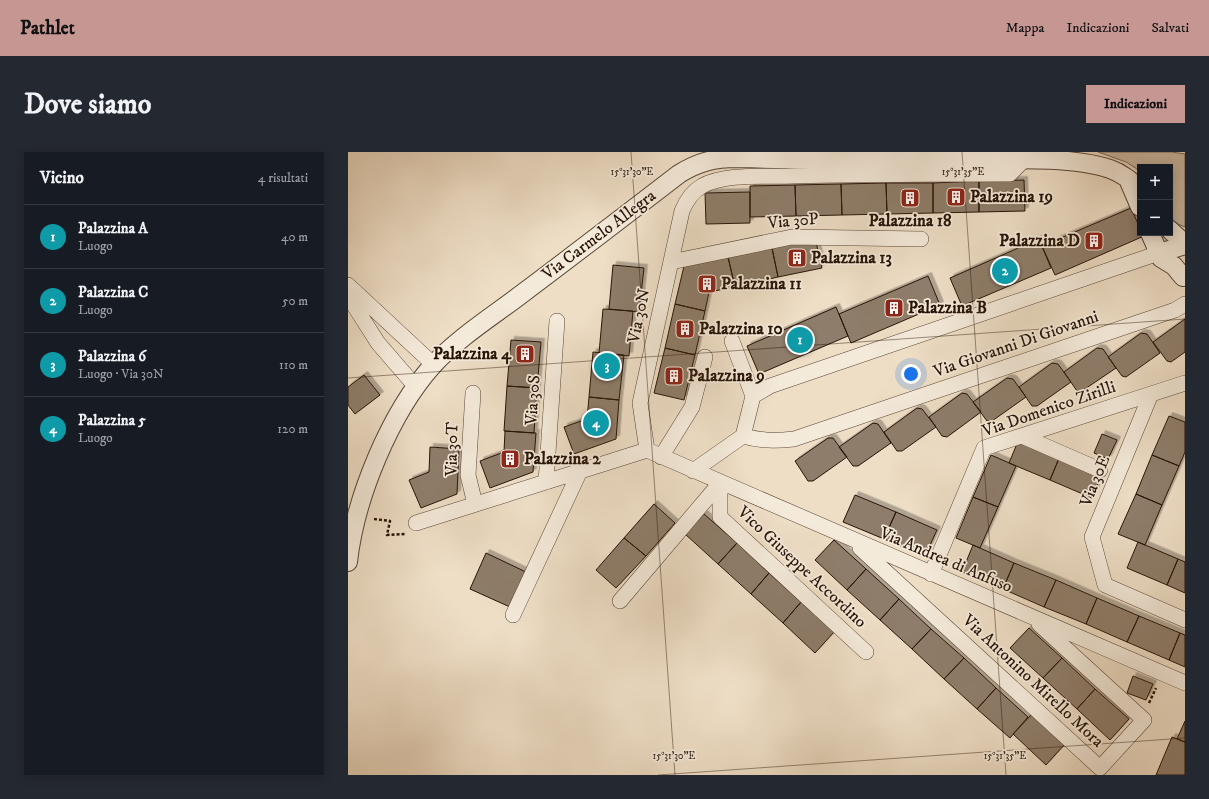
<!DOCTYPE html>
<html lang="it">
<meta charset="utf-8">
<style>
body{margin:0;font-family:"IM FELL DW Pica",serif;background:#242831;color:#f1f3f6}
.controls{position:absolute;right:12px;top:12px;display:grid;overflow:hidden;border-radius:0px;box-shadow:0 2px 10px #0003}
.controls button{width:36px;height:36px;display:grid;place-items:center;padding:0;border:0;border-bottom:1px solid #363941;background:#171b24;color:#f1f3f6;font:20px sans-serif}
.you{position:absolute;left:563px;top:222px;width:14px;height:14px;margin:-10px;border:3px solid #fff;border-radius:50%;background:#1a73e8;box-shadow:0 0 0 6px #1a73e833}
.badge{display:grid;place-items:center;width:26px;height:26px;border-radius:50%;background:#c59692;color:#fff;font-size:13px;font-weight:700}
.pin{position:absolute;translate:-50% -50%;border:2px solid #fff;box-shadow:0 1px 4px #0006}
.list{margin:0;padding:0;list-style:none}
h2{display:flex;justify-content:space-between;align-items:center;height:52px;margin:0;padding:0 16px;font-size:17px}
h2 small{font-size:13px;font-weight:400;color:#9ea1a6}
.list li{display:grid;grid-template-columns:26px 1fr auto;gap:12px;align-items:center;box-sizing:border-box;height:64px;padding:0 16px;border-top:1px solid #363941}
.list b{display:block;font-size:15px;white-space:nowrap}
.list p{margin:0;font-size:13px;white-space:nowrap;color:#9ea1a6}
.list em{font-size:13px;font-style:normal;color:#9ea1a6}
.map{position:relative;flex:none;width:837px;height:623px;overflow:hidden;border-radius:0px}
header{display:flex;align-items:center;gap:24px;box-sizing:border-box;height:56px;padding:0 20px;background:#c59692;color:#111}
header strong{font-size:19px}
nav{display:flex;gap:22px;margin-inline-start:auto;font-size:14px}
.intro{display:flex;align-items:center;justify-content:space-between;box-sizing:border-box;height:96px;padding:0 24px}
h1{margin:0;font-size:28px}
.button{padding:10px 18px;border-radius:0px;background:#c59692;color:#111;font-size:14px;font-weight:700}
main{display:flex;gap:24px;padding:0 24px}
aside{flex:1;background:#171b24;border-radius:0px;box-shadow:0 2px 10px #0003}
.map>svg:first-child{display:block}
</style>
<header>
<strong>Pathlet</strong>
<nav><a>Mappa</a><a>Indicazioni</a><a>Salvati</a></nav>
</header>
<div class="intro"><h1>Dove siamo</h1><a class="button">Indicazioni</a></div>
<main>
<aside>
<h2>Vicino<small>4 risultati</small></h2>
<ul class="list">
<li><span class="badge" style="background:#0f9aa8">1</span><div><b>Palazzina A</b><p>Luogo</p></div><em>40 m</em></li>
<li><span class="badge" style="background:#0f9aa8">2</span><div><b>Palazzina C</b><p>Luogo</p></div><em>50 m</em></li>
<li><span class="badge" style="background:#0f9aa8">3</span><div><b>Palazzina 6</b><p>Luogo · Via 30N</p></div><em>110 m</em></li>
<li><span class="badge" style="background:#0f9aa8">4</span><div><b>Palazzina 5</b><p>Luogo</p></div><em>120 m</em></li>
</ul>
</aside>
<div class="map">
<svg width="837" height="623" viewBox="0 0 837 623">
<defs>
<filter id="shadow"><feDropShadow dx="3.5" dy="-3.5" stdDeviation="0" flood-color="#0004"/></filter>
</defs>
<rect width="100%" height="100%" fill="#eedec6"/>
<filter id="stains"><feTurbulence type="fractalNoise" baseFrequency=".005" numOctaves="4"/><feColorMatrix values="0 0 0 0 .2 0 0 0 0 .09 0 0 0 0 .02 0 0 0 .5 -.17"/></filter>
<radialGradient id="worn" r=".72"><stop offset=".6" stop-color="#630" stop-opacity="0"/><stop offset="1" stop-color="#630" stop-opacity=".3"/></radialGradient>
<path fill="#ccbba5" stroke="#7a6756" d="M750,0H824L837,2V75L830,72L822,65V15H792V19L778,10Z"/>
<path fill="#8e7d6a" stroke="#271306" filter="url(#shadow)" d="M676,28L677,59L631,60V29Z
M631,29V60L585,61V31Z
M538,31L539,62L494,63L493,32Z
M538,31H585V61L539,62Z
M493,32L494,63L448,64L447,33Z
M447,33L448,64L402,65V34Z
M402,40V71L358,72L357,41Z
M783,56L792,76V81H794L796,84L707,123L694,94Z
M467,86L474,116L430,125L424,96Z
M691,87L703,116L614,154L602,126Z
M424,96L430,125L387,135L380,105Z
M380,105L387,135L361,140L357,159L327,152L336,114Z
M265,113L296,116L291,160L261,157Z
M580,124L592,153L503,191L491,162Z
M327,152L357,159L347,203L317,196Z
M488,155L500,184L411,222L399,194Z
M255,157L285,159L281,204L251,201Z
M837,167V200L823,210L819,209L805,190Z
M793,181L799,182L812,201L778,225L774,224L760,205Z
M163,188L193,190L189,236L159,234Z
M317,196L347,203L336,248L306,241Z
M749,196L755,197L768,216L734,239H729L716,220Z
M245,200L276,203L271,248L241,245Z
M704,211L710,212L723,230L689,254H684L671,235Z
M16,223L32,243L7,262L0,253V235Z
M659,226L665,227L678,245L644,269H639L625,250Z
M159,234L189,236L186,281L156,279Z
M614,241L619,242L633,260L599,285L594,284L581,265Z
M241,245L271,248L268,287L226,302L216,275L239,267Z
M569,256L574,257L588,275L554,299H549L536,280Z
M821,264L837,270V300L831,314L804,303Z
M525,271L530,272L543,291L510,314H505L491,295Z
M157,279L188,281L185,320L142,336L132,309L156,300Z
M754,282L769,288L760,307L746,301Z
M480,286H485L499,305L465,329H460L447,309Z
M671,287L712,304L702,328L661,311Z
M82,295L111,297L109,342L73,356L61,328L81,320Z
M643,303L668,314L650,355L625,345Z
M804,303L831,314L814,353L788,342Z
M712,304L754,322L744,346L702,328Z
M788,342L814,353L797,393L770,382Z
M507,343L548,360L536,387L495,370Z
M625,345L650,355L632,396L608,386Z
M306,352L327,371L298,404L276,386Z
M548,360L589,378L577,404L536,387Z
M356,362L389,391L370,412L337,382Z
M276,386L298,404L268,436L248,418Z
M486,388L518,417L499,438L467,408Z
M790,390L830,407L819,433L779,416Z
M389,391L421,421L403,442L370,412Z
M625,393L666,411L655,437L614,420Z
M138,401L178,420L162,455L122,437Z
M830,407L837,410V441L819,433Z
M666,411L708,428L696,455L655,437Z
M518,417L551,447L532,468L499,438Z
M421,421L453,450L435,471L403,442Z
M708,428L749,446L738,472L696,455Z
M749,446L791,464L779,490L738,472Z
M551,447L583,477L564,497L532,468Z
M453,450L486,480L467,501L435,471Z
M791,464L832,481L821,508L779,490Z
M681,476L714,506L695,526L662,496Z
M583,477L616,506L596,527L564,497Z
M832,481L837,483V515L821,508Z
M616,506L648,536L629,557L596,527Z
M714,506L747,537L729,557L695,526Z
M785,524L805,532L798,548L779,541Z
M648,536L680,565L662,586L629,557Z
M747,537L781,567L762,588L729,557Z
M684,562L717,592L698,613L665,582Z
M837,569V590L829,587Z
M824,585L837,590V623H808Z"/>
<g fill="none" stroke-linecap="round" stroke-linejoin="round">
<defs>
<path id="minor" d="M323,110L444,85L573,87
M0,133L86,213
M0,144L30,191L68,235
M384,189L405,244
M125,241L120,323L127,352
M803,242L744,385L757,433L837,468
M395,284C413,289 427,289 446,287L827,158L837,152
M674,284L752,318
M299,298L292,251L334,59C338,49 344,40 354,34C377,21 418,25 444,24C517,22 590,22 662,22L676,8
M313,305L344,255L357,205
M345,319L395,284L405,244L422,234L811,101
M198,330L209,169
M372,331V365L518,500
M68,371L299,298L837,531
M512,396L752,616L796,568L691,472
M583,422L636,296L837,231
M272,449L372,331
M165,463L232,319"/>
<path id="tertiary" d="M780,27L792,55
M822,78L837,92
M802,81L813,106L826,114L835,125
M811,101L837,93
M0,410C7,346 42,261 85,213C111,185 145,164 175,141C227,102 279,62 331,22C350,10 366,6 389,6C462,8 535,9 608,8C653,8 720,3 762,17C774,21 783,29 792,37"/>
</defs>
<use href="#minor" stroke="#594636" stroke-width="16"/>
<use href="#tertiary" stroke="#594636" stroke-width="20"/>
<path stroke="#271306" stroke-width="2.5" stroke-dasharray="3 2" stroke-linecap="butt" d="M26,367L42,369L39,383L57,382
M801,551L808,536"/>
<use href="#minor" stroke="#f4eada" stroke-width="15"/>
<use href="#tertiary" stroke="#f4eada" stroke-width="18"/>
</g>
<path fill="none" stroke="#271306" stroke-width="1" stroke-opacity="0.45" d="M283,0L327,623M614,0L658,623M0,226L837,167M310,623L837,586"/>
<defs>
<symbol id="building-square" viewBox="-11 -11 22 22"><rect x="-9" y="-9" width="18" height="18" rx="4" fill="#8f2418" stroke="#f4eada"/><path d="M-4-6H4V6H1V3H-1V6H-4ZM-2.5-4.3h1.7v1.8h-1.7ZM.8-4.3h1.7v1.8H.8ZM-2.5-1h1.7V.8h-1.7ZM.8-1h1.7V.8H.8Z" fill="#fff"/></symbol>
</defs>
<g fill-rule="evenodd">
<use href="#building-square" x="597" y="34" width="22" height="22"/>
<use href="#building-square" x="551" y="35" width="22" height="22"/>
<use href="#building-square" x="735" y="78" width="22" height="22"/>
<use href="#building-square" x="438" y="95" width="22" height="22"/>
<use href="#building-square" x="348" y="121" width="22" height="22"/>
<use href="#building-square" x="535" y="145" width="22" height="22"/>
<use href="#building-square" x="326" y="166" width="22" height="22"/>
<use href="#building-square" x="166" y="191" width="22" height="22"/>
<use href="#building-square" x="315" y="213" width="22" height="22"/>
<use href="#building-square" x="151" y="296" width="22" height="22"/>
</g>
<g text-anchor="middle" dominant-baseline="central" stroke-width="3.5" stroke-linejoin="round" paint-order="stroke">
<g font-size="17" font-weight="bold" fill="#271306" stroke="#f4eada" text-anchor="start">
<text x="622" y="45">Palazzina 19</text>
<text x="562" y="69" text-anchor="middle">Palazzina 18</text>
<text x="732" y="89" text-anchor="end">Palazzina D</text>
<text x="463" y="106">Palazzina 13</text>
<text x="373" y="132">Palazzina 11</text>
<text x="560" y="156">Palazzina B</text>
<text x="351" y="177">Palazzina 10</text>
<text x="163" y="202" text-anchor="end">Palazzina 4</text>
<text x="340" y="224">Palazzina 9</text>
<text x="176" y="307">Palazzina 2</text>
</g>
<g font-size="17" fill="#271306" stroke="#f4eada">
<text transform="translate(445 69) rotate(-5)">Via 30P</text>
<text transform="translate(251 83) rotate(-37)">Via Carmelo Allegra</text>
<text transform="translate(291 164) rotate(-78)">Via 30N</text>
<text transform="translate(668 192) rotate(-19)">Via Giovanni Di Giovanni</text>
<text transform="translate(185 248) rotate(-86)">Via 30S</text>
<text transform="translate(701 257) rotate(-19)">Via Domenico Zirilli</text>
<text transform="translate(104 297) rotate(-89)">Via 30T</text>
<text transform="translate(747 329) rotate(-68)">Via 30E</text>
<text transform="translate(598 408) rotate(23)">Via Andrea di Anfuso</text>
<text transform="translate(454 415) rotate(43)">Vico Giuseppe Accordino</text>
<text transform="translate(685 529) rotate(43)">Via Antonino Mirello Mora</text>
</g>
</g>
<g font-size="10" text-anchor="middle" fill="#271306" stroke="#f4eada" stroke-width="3.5" stroke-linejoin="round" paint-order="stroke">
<text x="284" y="23">15°31'30"E</text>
<text x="615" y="23">15°31'35"E</text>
<text x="326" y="607">15°31'30"E</text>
<text x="657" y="607">15°31'35"E</text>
</g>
<rect width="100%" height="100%" filter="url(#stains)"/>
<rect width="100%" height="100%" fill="url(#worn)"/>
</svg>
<div class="controls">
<button>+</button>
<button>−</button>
</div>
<div class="you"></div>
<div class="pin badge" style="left:452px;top:188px;background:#0f9aa8">1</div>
<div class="pin badge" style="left:657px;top:119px;background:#0f9aa8">2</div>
<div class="pin badge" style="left:259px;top:214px;background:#0f9aa8">3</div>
<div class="pin badge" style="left:248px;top:271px;background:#0f9aa8">4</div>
</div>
</main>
